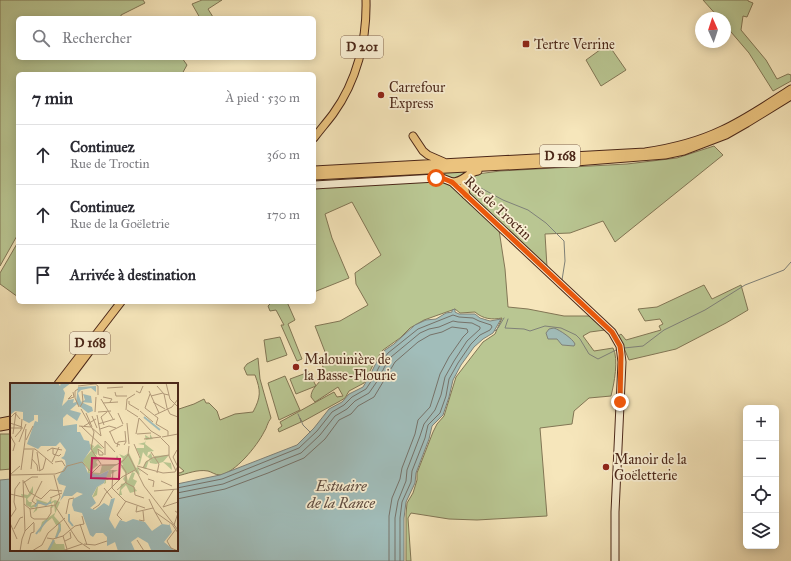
<!DOCTYPE html>
<html lang="fr">
<meta charset="utf-8">
<style>
body{margin:0;font-family:"IM FELL Great Primer",serif;background:#f7f7f7;color:#2b2b33}
.controls{position:absolute;right:12px;bottom:12px;display:grid;overflow:hidden;border-radius:6px;box-shadow:0 2px 10px #0003}
.controls button{width:36px;height:36px;display:grid;place-items:center;padding:0;border:0;border-bottom:1px solid #e1e1e2;background:#fff;color:#2b2b33;font:20px sans-serif}
.compass{position:absolute;left:695px;top:12px;width:36px;height:36px;border-radius:50%;background:#fff;box-shadow:0 2px 10px #0003;rotate:357deg}
.stop{position:absolute;width:12px;height:12px;margin:-9px;border:3px solid #ea580c;border-radius:50%;background:#fff}
.stop.end{background:#ea580c;border-color:#fff;box-shadow:0 1px 4px #0008}
.list{margin:0;padding:0;list-style:none}
h2{display:flex;justify-content:space-between;align-items:center;height:52px;margin:0;padding:0 16px;font-size:17px}
h2 small{font-size:13px;font-weight:400;color:#7c7c81}
.list li{display:grid;grid-template-columns:26px 1fr auto;gap:12px;align-items:center;box-sizing:border-box;height:60px;padding:0 16px;border-top:1px solid #e1e1e2}
.list b{display:block;font-size:15px;white-space:nowrap}
.list p{margin:0;font-size:13px;white-space:nowrap;color:#7c7c81}
.list em{font-size:13px;font-style:normal;color:#7c7c81}
.icon{flex:none;width:22px;height:22px;fill:none;stroke:currentColor;stroke-width:2;stroke-linecap:round;stroke-linejoin:round}
.map{position:relative;flex:none;width:791px;height:561px;overflow:hidden}
.search{position:absolute;background:#fff;box-shadow:0 2px 10px #0003;left:16px;top:16px;width:300px;height:44px;display:flex;align-items:center;gap:10px;box-sizing:border-box;padding:0 14px;border-radius:6px;color:#7c7c81;font-size:15px}
.panel{position:absolute;background:#fff;box-shadow:0 2px 10px #0003;left:16px;top:72px;width:300px;height:232px;border-radius:6px}
.map>svg:first-child{display:block}
</style>
<div class="map">
<svg width="791" height="561" viewBox="0 0 791 561">
<rect width="100%" height="100%" fill="#f6e6bb"/>
<filter id="stains"><feTurbulence type="fractalNoise" baseFrequency=".005" numOctaves="4"/><feColorMatrix values="0 0 0 0 .2 0 0 0 0 .09 0 0 0 0 .02 0 0 0 .5 -.17"/></filter>
<radialGradient id="worn" r=".72"><stop offset=".6" stop-color="#630" stop-opacity="0"/><stop offset="1" stop-color="#630" stop-opacity=".3"/></radialGradient>
<path fill="#b9c692" stroke="#827655" d="M0,0H143L145,3L121,15V18H18V58H182L187,65L182,74H18V234L0,266Z
M202,0H222L208,9L213,17L212,18H200L192,4Z
M703,0H748V1L753,3L747,17L743,16L741,30L766,60L777,79L788,74L791,75V81L773,91L749,53L725,25V18H719Z
M608,44L626,70L601,86L586,60Z
M714,146L723,155L615,242L603,221L570,233L545,234L547,267L499,230L505,269L508,307L528,309L564,316H589L605,330L590,332L583,336L594,351L613,348C619,359 614,384 611,396L589,398L574,411L572,424L540,428L547,516L477,520L449,519L411,513L408,518L411,561H406V514L407,503L413,493L417,480V473L433,432L437,424L444,416L456,377L483,342L495,334L502,318C492,320 483,319 475,312L460,313L455,309L424,320L410,328L400,338L383,350L374,363L364,383L349,391L345,398L340,401L302,422L300,418L301,422L279,432L278,429L282,426L280,422L334,392L337,397L343,396L338,387L315,402L311,397C311,390 316,386 320,381C324,374 323,366 322,359L327,357L315,326L340,321L368,305L356,284L355,273L381,255L352,202L325,214L332,238L349,278L314,292V178L463,171L470,175L500,171L627,164L677,158Z
M18,242V297L0,284V273Z
M704,285L712,299L741,285L748,310L726,323L676,349L629,360L621,341L617,337L621,334L626,340L661,330L659,326L663,324L660,319L645,321L638,309L657,307Z
M269,302H287L295,320L288,324L302,359L297,361L281,325H284L276,310L270,311L268,306L270,304Z
M280,337L287,355L267,362L264,340Z
M258,358L260,379L271,418C267,423 267,428 264,432C257,446 235,473 220,475C215,475 212,472 208,471C197,469 187,474 177,476V472L180,473L184,471L177,465V406L179,409L194,404L204,399L206,403H209L217,411L220,420L235,414L253,412C261,397 261,391 255,375H247L244,368L247,364Z
M309,372L316,386L296,394L290,379Z
M285,376L300,410L279,420L268,383Z
M0,434H11V469L0,470Z"/>
<path fill="#a1bdba" stroke="#7f8179" d="M455,309V312L459,314H475L480,318L490,321L501,319L493,333L483,339L474,347L461,365L453,380L449,397L443,415L432,426L429,439L416,473L415,483L406,502L404,518V561H0V480L11,479V550H177V484L220,475L297,445L314,428L329,409L342,402L349,394L363,387L370,375L378,359L385,350L394,344L415,325L426,320L436,319L446,313L452,312V310Z
M554,328C560,330 573,339 575,344L574,346L562,345L557,339H548L546,333L549,329Z"/>
<g fill="none" stroke-linecap="round" stroke-linejoin="round">
<path stroke="#767269" stroke-width="1" d="M177,488L222,479L299,448L317,431L332,412L344,405L352,397L366,389L374,377L382,361L388,353L418,329L453,315L459,317L473,318L479,321L491,325L492,327L490,330L480,335L471,344L458,363L449,379L446,396L440,413L428,425L425,438L412,471L411,482L402,502L400,518V561
M177,493L223,484L301,453L320,435L335,416L347,409L355,401L369,393L378,380L386,364L391,357L420,333L429,329L439,327L453,321L458,322L472,323L480,327V329L467,341L454,361L445,377L441,395L435,410L424,424L420,436L407,470L406,481L398,501L395,518V561
M177,499L225,489L268,473L304,458L325,439L339,420L351,414L358,406L374,397L395,362L418,342L430,335L442,332L452,327L467,329L468,332L463,337L449,357L440,374L430,407L418,420L415,434L402,468L400,479L392,498L389,516V561"/>
<path stroke="#7f8179" stroke-width="1" d="M479,187L503,200L528,210L546,223L564,241L565,261L562,280
M508,319L505,328L524,329L530,331L545,326L561,328L576,335L580,339L589,354L598,359L616,350
M495,331L498,328L504,318
M624,348L643,346L664,330L705,310L745,285L784,270L791,262
M298,414L303,425L310,432"/>
<defs>
<path id="secondary" d="M314,185L436,178H442L452,182L612,332L620,346L622,362L615,512V561"/>
<path id="primary" d="M413,136L423,151L428,155L444,162
M314,138C320,130 327,122 333,114C357,81 367,40 366,0
M314,170L645,152C672,148 697,142 722,130C746,119 769,103 791,89
M314,176L563,163L665,155L684,151L726,135L747,123L791,96
M463,180L466,195
M452,182C464,182 466,173 478,171
M58,384L121,302
M65,384L89,352
M0,422L11,420
M0,427L11,425"/>
</defs>
<use href="#secondary" stroke="#4b2718" stroke-width="9"/>
<use href="#primary" stroke="#4b2718" stroke-width="9"/>
<use href="#secondary" stroke="#f9efd3" stroke-width="7"/>
<use href="#primary" stroke="#ebc37e" stroke-width="7"/>
</g>
<g fill="none" stroke-linecap="round" stroke-linejoin="round">
<path stroke="#ea580c" stroke-width="5" d="M436,178H442L452,182L612,332L620,346L621,354L620,402"/>
</g>
<g fill="#8f2418" stroke="#f9efd3" stroke-width="1.5">
<rect x="522" y="40" width="8" height="8" rx="2"/>
<circle cx="381" cy="95" r="4"/>
<circle cx="296" cy="367" r="4"/>
<circle cx="606" cy="467" r="4"/>
</g>
<g text-anchor="middle" dominant-baseline="central" stroke-width="3.5" stroke-linejoin="round" paint-order="stroke">
<g fill="#f9efd3" stroke="#7f6350" stroke-width="1">
<rect x="341" y="36" width="42" height="22" rx="3"/>
<rect x="540" y="145" width="40" height="22" rx="3"/>
<rect x="70" y="332" width="40" height="22" rx="3"/>
</g>
<g font-size="13" font-weight="bold" fill="#4b2718">
<text x="362" y="47">D 201</text>
<text x="560" y="156">D 168</text>
<text x="90" y="343">D 168</text>
</g>
<g font-size="14" fill="#4b2718" stroke="#f9efd3" text-anchor="start">
<text x="534" y="44">Tertre Verrine</text>
<text x="389" y="87">Carrefour<tspan x="389" dy="16">Express</tspan></text>
<text x="304" y="359">Malouinière de<tspan x="304" dy="16">la Basse-Flourie</tspan></text>
<text x="614" y="459">Manoir de la<tspan x="614" dy="16">Goëletterie</tspan></text>
</g>
<g font-size="14" fill="#4b2718" stroke="#f9efd3">
<text transform="translate(498 208) rotate(43)">Rue de Troctin</text>
</g>
<g font-size="15" font-style="italic" fill="#604c40" stroke="#f9efd3">
<text x="341" y="486">Estuaire<tspan x="341" dy="17">de la Rance</tspan></text>
</g>
</g>
<g transform="translate(10 383)">
<rect width="168" height="168" fill="#f6e6bb"/>
<path d="M140,51L143,56L136,57L135,61L144,68L138,69L137,74L141,70L143,76L145,73L159,72L153,79L161,80L162,87L153,79L146,81L140,80L139,77L136,86L133,85L136,78L140,77L142,79L139,75L136,73L133,69L130,81L128,82L130,73L126,65H134V62L128,61L136,59L135,52L140,55ZM80,61L84,63L82,66L88,61L93,66L88,65L87,72L84,70L88,77L86,79L88,82L79,89L90,90L92,82L107,81L100,87H108L101,91V94H96L99,97H96V100L88,104L87,112L82,115L87,104L94,101L96,93L99,87L87,93L78,90V85L72,78L82,67H81ZM119,70L126,85L128,84L131,89L128,86L130,92L124,88L116,91L118,98L122,89L125,90L123,96L127,98L124,104L127,108L120,110L116,102L111,107L112,112H109L111,101L116,100L113,96L116,91L111,84L113,81L110,80L106,75L107,72L110,79L113,76L109,71L114,73ZM23,103V110L17,116L19,119H22L21,123L27,120L26,116L38,120L42,114L41,119L45,117L50,119L44,133L51,141V148L45,155L49,142H46L42,135L33,142L31,148L29,150L32,139L45,130L44,119L41,121L44,124L41,125V121H28L27,127L23,130L27,123L21,125L16,122V115L12,114L11,111L18,112ZM43,156L46,161H54L55,167L37,168Z" fill="#b9c692"/>
<path d="M0,0H48L50,3L51,0H61L53,6L55,10L52,23L58,17L64,16L63,20L66,19L68,4L86,3V9L81,5L71,7L68,10L71,19L75,17L73,11L81,13L82,20L71,19L82,24L83,28L78,30L67,21L60,27L71,30L67,38L57,31L53,35V43L67,41V49H70L74,57L79,58L81,66L73,78L78,90L89,92L99,87L94,100L87,104L82,113L86,120L80,125L85,127L94,120L99,123L101,116L105,115L99,136L105,146L110,137L116,139L123,136L135,139L142,148L152,141L159,142V140L162,149L154,159L165,168L141,167L138,160L128,154L121,159L125,168H108L105,159L97,163V154L93,150H86L83,154L80,152L72,130L64,128L62,122L63,116L73,111L67,109L62,113H54L50,118L56,103L49,101L47,96L56,82L55,77L51,75L54,73L56,67L50,59L46,63H31L28,66L17,61L25,38L28,39V32H24V37L19,40L13,37V29L5,28L0,32Z" fill="#a1bdba"/>
<path fill="none" stroke="#a1bdba" stroke-width="2" d="M20,0L49,28L58,27M23,0L50,26L61,24M24,0L51,25L57,24L59,17M33,0L46,19M134,34L150,47M25,44L51,28M25,124L28,119L36,122L41,119M59,131V138L63,143M26,151L37,137M46,155L50,146L49,141M38,168L44,157"/>
<path fill="none" stroke="#b29a7a" stroke-width="1" d="M84,0L88,3V12M156,0L160,16L168,24M68,3L85,1M147,3L154,11L159,12M97,5L113,4M68,6L65,8V15L69,24M126,8L130,10L133,3M139,8L149,30M105,9L106,13H117M154,11L157,25M62,12L58,16L64,14L63,9M141,13L153,10M93,14L102,16L100,19M91,16L103,36M119,18V21L129,27M143,19L155,26M93,20L108,19M70,24L73,19L72,8M135,25L148,35L146,41L158,48V53M135,25L140,11M157,25L160,31L168,34M71,26L81,44L91,53M116,27L117,16L125,11M117,27L128,34M130,28L143,39M85,29L86,14M88,29L101,28M76,30L82,44M108,30L113,41M87,32L91,53M145,32L162,24L168,16M82,33L87,45M0,35L5,30L10,36M129,35L141,48L151,54M0,40L12,44M117,40L119,61M88,41L105,36M94,42L91,34L97,29M69,43L81,44M71,43L94,65M74,43L86,36M0,45H13M82,45L84,49L81,66L91,81M90,46L99,43L106,45M99,49L113,42M100,49L105,60L110,62M3,51L6,29M126,51L129,35M127,51L141,50M0,52L5,61L3,68M5,54L11,47L12,36M152,54L168,51M151,55L159,63V73L166,88M134,56L151,54M16,57L23,43M15,58L16,46M95,58L105,69M9,59L16,41M124,61L130,75M114,62L116,59L115,48M107,64L108,59L116,58M43,65V71L49,73L51,71M14,66H25L43,81M88,66L93,70V72H89ZM167,67L163,74L168,84M37,68L42,65L52,67M27,69L30,88M141,69L149,81L147,90M118,71L134,103L168,147M95,72V58M22,76L27,82L28,88M42,79L49,64M45,79L52,78L55,83M110,80L116,89V100L124,104L125,112L134,115M127,83L153,90L165,89L168,83M128,85L138,92M133,85L136,79L142,75L159,72M21,86L23,67M11,87L15,58M29,88L33,86L36,75M1,91L10,83M0,92L45,91L54,88L57,83L72,79L82,90L90,82H106L113,78L118,72L119,63M44,92L50,114L45,123L68,158L80,166M138,96L144,98L143,104M14,98L19,109M151,98L162,103M13,100L22,94H28M94,105L102,115M102,105L115,118L135,125M102,105L103,87M107,107L116,99M144,108L168,106M19,109L31,116L40,107L52,108M0,111L13,114M40,115L52,110M139,116L145,129L162,141L168,150M14,121L20,126L21,134L24,136M26,121L22,118L32,98M127,123L126,129L143,125M153,124L164,106M153,124L168,119M20,126L45,122M83,126L89,122L96,110L112,94L125,87M145,129L152,141M56,131L59,116L64,115M0,135L6,126L4,119L5,106L10,99M24,136H37L41,130V124M112,137L107,132L116,118M129,137L134,138L133,128M0,140L7,156M70,141L77,162M164,142L168,130L165,128M4,146L10,135L13,134M166,146L157,158L161,165L168,168M15,148L24,139M53,153L57,166M37,155L43,156L53,153L65,143L74,141L72,133M12,156L15,148L13,97M127,157L134,168M55,158L61,155L60,149M18,161L21,150L24,149V140M74,161L85,162L97,158M10,168L12,156M22,168L32,162L38,150L55,135M52,168L72,161"/>
<path fill="#c2185b" fill-opacity="0.15" stroke="#c2185b" stroke-width="2" d="M82,75L110,76L109,96L81,95Z"/>
<rect width="168" height="168" fill="none" stroke="#4b2718" stroke-width="2"/>
</g>
<rect width="100%" height="100%" filter="url(#stains)"/>
<rect width="100%" height="100%" fill="url(#worn)"/>
</svg>
<div class="controls">
<button>+</button>
<button>−</button>
<button><svg class="icon" aria-label="locate" viewBox="0 0 24 24"><circle cx="12" cy="12" r="6"/><path d="M12 2v4M12 18v4M2 12h4M18 12h4"/></svg></button>
<button><svg class="icon" aria-label="layers" viewBox="0 0 24 24"><path d="M12 4l9 5-9 5-9-5zM3 14l9 5 9-5"/></svg></button>
</div>
<svg class="compass" viewBox="-18 -18 36 36"><path d="M0-13l5 13h-10z" fill="#e53935"/><path d="M0 13l5-13h-10z" fill="#7c7c81"/></svg>
<div class="stop" style="left:436px;top:178px"></div>
<div class="stop end" style="left:620px;top:402px"></div>
<div class="search"><svg class="icon" aria-label="search" viewBox="0 0 24 24"><circle cx="10" cy="10" r="6"/><path d="M15 15l6 6"/></svg>Rechercher</div>
<section class="panel">
<h2>7 min<small>À pied · 530 m</small></h2>
<ul class="list">
<li><svg class="icon" aria-label="ahead" viewBox="0 0 24 24"><path d="M12 20V5M6 11l6-6 6 6"/></svg><div><b>Continuez</b><p>Rue de Troctin</p></div><em>360 m</em></li>
<li><svg class="icon" aria-label="ahead" viewBox="0 0 24 24"><path d="M12 20V5M6 11l6-6 6 6"/></svg><div><b>Continuez</b><p>Rue de la Goëletrie</p></div><em>170 m</em></li>
<li><svg class="icon" aria-label="arrive" viewBox="0 0 24 24"><path d="M6 21V4h12l-3 4 3 4H6"/></svg><div><b>Arrivée à destination</b></div></li>
</ul>
</section>
</div>
